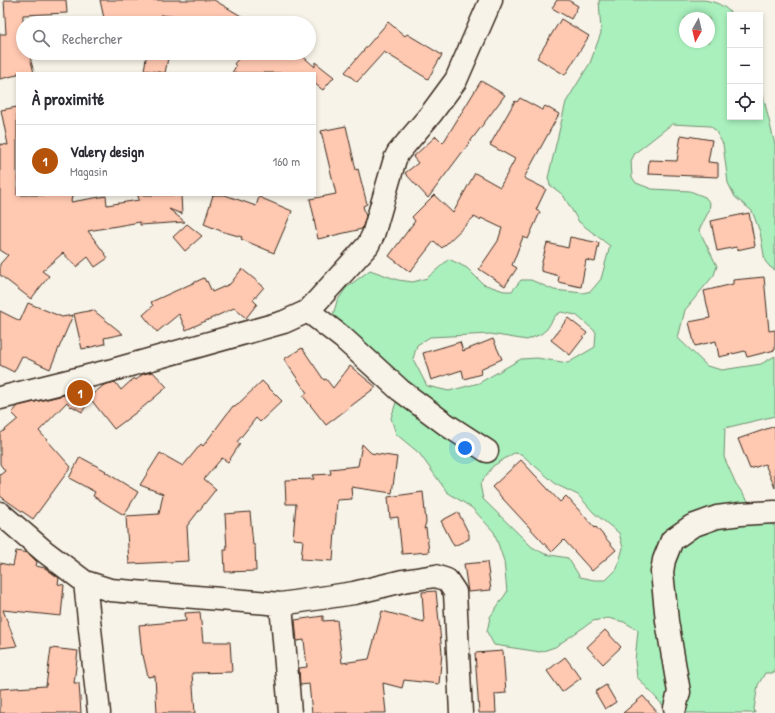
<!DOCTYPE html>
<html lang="fr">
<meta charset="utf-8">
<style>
body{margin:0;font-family:"Patrick Hand",sans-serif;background:#f2f2f3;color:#2b2b33}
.controls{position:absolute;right:12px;top:12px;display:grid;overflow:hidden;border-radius:0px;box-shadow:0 2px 6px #0003}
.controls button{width:36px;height:36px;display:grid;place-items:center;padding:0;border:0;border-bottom:1px solid #e1e1e2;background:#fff;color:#2b2b33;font:20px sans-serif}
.compass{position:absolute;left:679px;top:12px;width:36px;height:36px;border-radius:50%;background:#fff;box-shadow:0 2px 6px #0003;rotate:188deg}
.you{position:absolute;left:465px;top:448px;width:14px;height:14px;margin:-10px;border:3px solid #fff;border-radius:50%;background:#1a73e8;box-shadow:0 0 0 6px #1a73e833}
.badge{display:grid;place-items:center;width:26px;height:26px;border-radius:50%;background:#b45309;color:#fff;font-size:13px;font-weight:700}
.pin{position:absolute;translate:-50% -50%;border:2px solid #fff;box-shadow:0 1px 4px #0006}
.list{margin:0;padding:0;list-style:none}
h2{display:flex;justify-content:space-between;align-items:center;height:52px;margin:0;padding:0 16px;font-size:17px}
h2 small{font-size:13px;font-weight:400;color:#7c7c81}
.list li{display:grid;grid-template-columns:26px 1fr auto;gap:12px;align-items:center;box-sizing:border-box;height:72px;padding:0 16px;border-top:1px solid #e1e1e2}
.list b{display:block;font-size:15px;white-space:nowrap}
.list p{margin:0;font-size:13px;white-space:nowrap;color:#7c7c81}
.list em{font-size:13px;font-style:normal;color:#7c7c81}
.icon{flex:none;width:22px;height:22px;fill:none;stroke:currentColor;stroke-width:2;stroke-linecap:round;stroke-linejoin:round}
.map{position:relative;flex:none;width:775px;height:713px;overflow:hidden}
.search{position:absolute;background:#fff;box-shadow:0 2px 6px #0003;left:16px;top:16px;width:300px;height:44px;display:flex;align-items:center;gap:10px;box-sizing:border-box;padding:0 14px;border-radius:22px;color:#7c7c81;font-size:15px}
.panel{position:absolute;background:#fff;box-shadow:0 2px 6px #0003;left:16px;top:72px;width:300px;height:124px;border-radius:0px}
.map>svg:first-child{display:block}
</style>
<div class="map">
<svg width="775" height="713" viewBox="0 0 775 713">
<rect width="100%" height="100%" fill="#f7f3e8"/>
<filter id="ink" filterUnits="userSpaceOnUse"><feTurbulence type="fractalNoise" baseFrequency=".025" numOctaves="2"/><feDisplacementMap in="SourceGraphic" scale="8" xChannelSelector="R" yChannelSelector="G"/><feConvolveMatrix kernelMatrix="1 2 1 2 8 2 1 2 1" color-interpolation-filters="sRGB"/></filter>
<g filter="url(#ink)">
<path fill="#a9f0bd" stroke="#728d6e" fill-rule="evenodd" d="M599,0H704C716,2 724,5 733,15H730V117H760V83L775,145V270L770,267L765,261L760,232L752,211L735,197L728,183L723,144L715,130L710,126L672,124L635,153L631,161L632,177L636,183L652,189L690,191L705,197L710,203L709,211L699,230L717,266L714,275L685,310L678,338L707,366L722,370L761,364L775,356V416L725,428L724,457L736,484L762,520L775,526V673H765L758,685L754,709L755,713H670L637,677L635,661L638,630L624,622L608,618L593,621L555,647L540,652L494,645L487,632L490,617L507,592L504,561L494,532L472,508L447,492L419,453L396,434L391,418L400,390L333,315L337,301L346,288L370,270L398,280L413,282L427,278L449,259L467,268L483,284L504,291H512L521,280H531L554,290L583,293L591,291L601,279L610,246L579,222L563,195L550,185L548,178L566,102L590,63L601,33ZM685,18H709V42H685ZM561,312L576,315L596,332L595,347L568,363L537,358L521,359L479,383L449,391L427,386L413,359L417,345L430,337L490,334L527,340L541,334L547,329L555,316ZM514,453L521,454L557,485L578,495L594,513L619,533L623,548L617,569L606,580H594L580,577L568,558L545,554L532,547L483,499L480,484L493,466Z"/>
<path fill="#ffc8b1" stroke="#3b2a1e" d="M4,0H66L67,13L23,15V53H29L34,73H17V75L0,79V34H6Z
M100,0H214L253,23H196L187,18L160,15L162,23H105Z
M557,0H568L578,6L571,19L552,8Z
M561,19L589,36L565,75L537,58Z
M388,22L405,36L407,34L442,55L428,79L384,52L357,82L345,72Z
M147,53H169L165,73L144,70Z
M243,53H299L315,67V62L334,77L323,90L315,84V73H232L236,66L234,64Z
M481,81L505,95L428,198L405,173L418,163L413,157L436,136L443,143Z
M520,98L542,110L545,106L559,114L524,178L546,189L536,210L540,212L528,239L523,237L512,265L517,268L505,286L479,269L498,241L502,228L481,218L480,220L474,217L442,248L434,241L410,272L389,256L415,221L412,217L434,195L453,213L475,173L500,187L515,159L490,145L515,101L517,102Z
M17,107V195H72L71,202L106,196L107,205L139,200L138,196L137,195H181L182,214L169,209L185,222L140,225V222L88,231L108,258L95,267L88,257L76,267L63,253L42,271L49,276L31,299L0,275V264L8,255L0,250V144L8,145L1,110Z
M346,126L356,170L358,169L367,204L363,206L366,216L362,229L318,239L314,220L315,221L310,199L336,194L321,131Z
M681,135L712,140L708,162L718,163V177L648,174L649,160L677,161Z
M213,195H225L256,206L259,197L292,211L274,253L241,239L242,237L221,231L204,224Z
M749,213L755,246L737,250L736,247L717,251L711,221Z
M187,224L202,236L185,251L173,237Z
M570,237L599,243L595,262L586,260L581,287L558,282L559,276L541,271V266L547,243L568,248Z
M242,269L264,287L253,300L257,304L246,318L234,308L186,330L179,314L157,332L143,315L153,306L151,302L204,278L206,282L207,281L212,292L230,284Z
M764,277L769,331L775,330V350L747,357L745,351L719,357L716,341L695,346L689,322L710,318L704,291L733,284V280Z
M28,303L62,317L73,315L50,369L22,356L14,372L0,365V311L20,321Z
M93,310L123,334L104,338L105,344L82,349L74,314Z
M568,318L587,333L570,355L551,340Z
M493,339L502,359L480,369L481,374L464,379L462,370L431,380L423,353L460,342L463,351Z
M302,348L324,380L326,379L333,388L350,366L376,387L326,425L303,396L307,393L284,359Z
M153,372L167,387L142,408L114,429L89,397L104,385L115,382L121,390L134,378L136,380L143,374Z
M262,381L282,401L260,422L256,418L237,442L240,444L228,462L222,458L204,479L216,489L187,526L189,561L129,564L126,516L159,514L163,494L140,485L160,453L183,466L201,444L203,446L233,406L235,407Z
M77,392L89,402L82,412L72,406L71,407L67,402L39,431L71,467L33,519L0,496V475L5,471L0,464V434L18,419L12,413L18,406Z
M775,426V488L765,464L750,469L738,439Z
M362,444L371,453L397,457L392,493L351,487L352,499L337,500L333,561L301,559L303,540L293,539L296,504H286L285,480L314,479L312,475L331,474L330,469L358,466Z
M80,457L106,471L105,472L138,492L124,515L93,496L95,492L69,478Z
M521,460L560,502L566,496L595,528L596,527L616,550L592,571L564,540L552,552L492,487Z
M423,492L426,522L424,529L426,528L429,552L402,554L398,517L390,518L388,497Z
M250,512L253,545H255L256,571L225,572L224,550H227L225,514Z
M458,512L469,534V539L454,546L441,521Z
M16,551L28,553L37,562L36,566L45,568L59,578L58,584L64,585L61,616L3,610L17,646L0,648V563L13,566Z
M487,562L491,590L468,592L464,564Z
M436,591L442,653L439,684L404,680L402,688L383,683L386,713H312L309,684L300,685L299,668L307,667L304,640L297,641L295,620L323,616V621L337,620L342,663L369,659L382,611L424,622L422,592Z
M200,612L203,642H230L232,672L192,673L195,713H157L155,676L148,677L143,655H142L139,625L186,621L185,613Z
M605,630L621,647L603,664L587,647Z
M51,648L78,651L74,683H79L81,713H0V689L46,686Z
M503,651L506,693L495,694L496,713H479L475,653Z
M565,657L581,678L562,692L547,671Z
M606,685L616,702L605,709L595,692Z
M643,696L658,713H623Z"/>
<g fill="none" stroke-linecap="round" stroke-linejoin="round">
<defs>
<path id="minor" d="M308,311L343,338L400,390L447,425L487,451
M0,398L109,371L284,322L308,311L368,245L373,235L395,159L398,153L431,114L456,80L491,0
M0,513L44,551L85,582L110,590L281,604L290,713
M85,582L99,713
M281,604L354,593L403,581L435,576L447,580L455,592L461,713
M675,708L679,692L667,621L662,572L664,560L672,540L692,526L717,517L741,514L775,512"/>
</defs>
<use href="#minor" stroke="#3b2a1e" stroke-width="25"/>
<use href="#minor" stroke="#f7f3e8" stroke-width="22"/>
</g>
</g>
</svg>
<div class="controls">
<button>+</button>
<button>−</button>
<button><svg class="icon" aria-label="locate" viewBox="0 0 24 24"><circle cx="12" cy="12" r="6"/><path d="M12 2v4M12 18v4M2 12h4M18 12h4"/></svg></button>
</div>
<svg class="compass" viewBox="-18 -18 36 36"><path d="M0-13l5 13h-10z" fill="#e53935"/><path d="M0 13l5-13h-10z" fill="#7c7c81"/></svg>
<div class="you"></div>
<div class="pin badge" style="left:80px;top:393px">1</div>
<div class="search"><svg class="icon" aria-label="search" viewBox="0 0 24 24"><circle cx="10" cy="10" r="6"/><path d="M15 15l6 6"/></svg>Rechercher</div>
<section class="panel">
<h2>À proximité<small></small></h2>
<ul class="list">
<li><span class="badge">1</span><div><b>Valery design</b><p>Magasin</p></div><em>160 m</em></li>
</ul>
</section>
</div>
